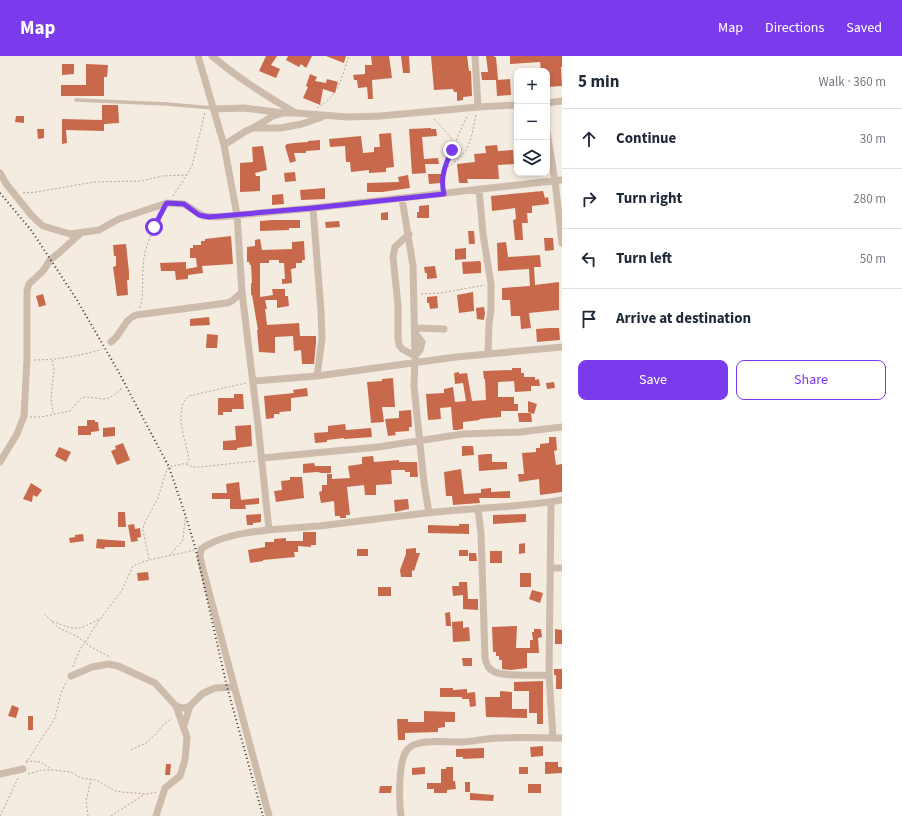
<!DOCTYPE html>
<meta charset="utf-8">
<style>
body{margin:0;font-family:"Source Sans 3",sans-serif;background:#f2f2f3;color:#1f2937}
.controls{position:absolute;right:12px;top:12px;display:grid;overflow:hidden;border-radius:8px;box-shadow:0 2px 6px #0003}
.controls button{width:36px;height:36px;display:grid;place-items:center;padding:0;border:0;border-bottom:1px solid #e0e1e3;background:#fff;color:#1f2937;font:20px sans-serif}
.stop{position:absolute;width:12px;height:12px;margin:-9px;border:3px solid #7c3aed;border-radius:50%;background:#fff}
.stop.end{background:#7c3aed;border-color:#fff;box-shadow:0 1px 4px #0008}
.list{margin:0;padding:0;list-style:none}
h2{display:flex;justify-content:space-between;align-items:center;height:52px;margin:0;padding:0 16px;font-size:17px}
h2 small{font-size:13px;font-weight:400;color:#747a83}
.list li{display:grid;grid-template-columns:26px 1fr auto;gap:12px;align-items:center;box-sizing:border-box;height:60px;padding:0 16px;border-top:1px solid #e0e1e3}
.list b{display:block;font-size:15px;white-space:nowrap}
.list em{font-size:13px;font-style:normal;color:#747a83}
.actions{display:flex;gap:8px;padding:12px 16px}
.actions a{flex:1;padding:9px 0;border:1px solid #7c3aed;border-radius:8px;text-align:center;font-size:14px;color:#7c3aed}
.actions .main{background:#7c3aed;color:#fff}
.icon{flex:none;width:22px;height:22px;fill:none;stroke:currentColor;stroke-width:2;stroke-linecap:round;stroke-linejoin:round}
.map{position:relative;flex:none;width:562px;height:760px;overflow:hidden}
header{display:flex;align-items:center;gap:24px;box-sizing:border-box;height:56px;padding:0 20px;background:#7c3aed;color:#fff}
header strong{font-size:19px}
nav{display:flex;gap:22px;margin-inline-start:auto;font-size:14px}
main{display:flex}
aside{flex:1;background:#fff}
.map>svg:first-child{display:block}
</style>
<header>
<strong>Map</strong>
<nav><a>Map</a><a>Directions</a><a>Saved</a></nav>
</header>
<main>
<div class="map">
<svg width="562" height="760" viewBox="0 0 562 760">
<rect width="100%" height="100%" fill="#f4ebe1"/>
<path fill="#c8694b" d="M266,0H277L271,9L280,13L276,22L259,15Z
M288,0H312L306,12L301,8L299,11L286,4Z
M326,0H346L344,7Z
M371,0H389L392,22L372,24L373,43H368L367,31L358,32L357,24H354L353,19L365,18V9H372Z
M401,0H409L410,17H403Z
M431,0H467L469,15H471L472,40L463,41V44L457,45V36H454L453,33L434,34Z
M486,0H494V1H496L498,24L510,23L511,39L497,40L496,24H482L481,16H488Z
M510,0H562V11H561L562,30L547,31V15H541L540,6L510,8Z
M62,8H74V18L62,19Z
M86,8L108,9L107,21H104V40H61V29H86Z
M310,18L317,21L315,25L326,27L327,23L338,26L335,37L323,33L320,49L303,42L308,31L306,30Z
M102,49H118L119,67L104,68V75L66,74L67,87L62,88V63L102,64Z
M16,60H24V67L15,66Z
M431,72V73H436L437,80L422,81L424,103L438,102L439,108H425L426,117L412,118L409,73Z
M37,73H44V82L38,83Z
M391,77L394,111L386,112V116L369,117V114L351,116L350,106H346L345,90L330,91L329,83L361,80L363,97L374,96V91H380L379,78Z
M320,84V94L306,95V97H294L296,105L290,107L285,90L287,88L294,87L308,86V85Z
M497,89L498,95L513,94L514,108L498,109L499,123H467L468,127H459L457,108L475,106L474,98L486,97L485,90Z
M263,90L267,114L255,117L256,120H260V135L240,136V107L253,106L252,91Z
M295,116L296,125L285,126L284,117Z
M428,118H441V127L429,128Z
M408,119L410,132L382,136H367V127L399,126L398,121Z
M325,132V143L301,144L300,134Z
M543,135L545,142L548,141L549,148L532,150V157H527L528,167H522L523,184H515L513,164L516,163L515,152L492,155L491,140Z
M283,138L284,148L272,149V139Z
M429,149V162H417V156H419V150Z
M388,156V164H381V157Z
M272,164H300V172H289V174L260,175V165Z
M339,165L340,171L326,172L325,166Z
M468,175H474L475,188H469Z
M231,180L233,208L202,210L203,217L188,219V223L176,224L175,215H161L160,207L186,206V213L197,211L196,202H190V192H193V189H201V185H205V183Z
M544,182H553L554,194L545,195Z
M260,183L262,194L292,193V186L304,185L305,204H302V207H296V212L291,213L292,227L282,228V223H285L284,207H279V204H269V207H260V241L273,239L272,233H285V240H288L289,250L277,252V244H265L267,253H265L267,269L299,267L300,280H316V287L314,308H302L301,294L294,295L293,280L275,281V297L259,296L257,274H258L252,239H251V227H252L251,209H250L249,206H247V191L255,190V184Z
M506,186L508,201L540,199L541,211H534L535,229L559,226V254L529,257L531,272L521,273L520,260H511L510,244H502V232L530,230L529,213L498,215L497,187Z
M126,188L129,216V224H127L128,239L117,240L113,211L116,210V200H114L113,189Z
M466,192V203L455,204V193Z
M480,205L481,207V217L463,218L462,206Z
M435,210L437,222L427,223V217H425L424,211Z
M473,236L474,255L459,257L457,239Z
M43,238L46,249L39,251L36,240Z
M437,240L438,252L430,253L429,247H427V241Z
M484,251L485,257L484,264L477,263L476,252Z
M209,261L210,269L190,270V263Z
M549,272H559L560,284L537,286L536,273Z
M207,278L218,279L217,292H206Z
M512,312H521V317H524V321H535V324L539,323L540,330H531V335L515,336L514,325L498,326V341H514V348H518V355H501V361L479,363L480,364L463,366V373L457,374H453L451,351L440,352L441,363L428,364L426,338L444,337V333L453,331L455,346L466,345L463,327L455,328L454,317L459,316V318L467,317L472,345L486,344L485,323H484L483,315L512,314Z
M393,322L395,351H382L384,366L371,367L367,326L382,325V323Z
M554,326L555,332L547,333L546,327Z
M307,332L308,340L291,342V355L279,356L280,358H274V362L266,363L264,340L294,337L293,334Z
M234,338H243L244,353H232V356H223V359H218V342H234Z
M528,345L537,348L534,358L531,357L532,366H519L518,357H531L528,356Z
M411,354L412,371H409V375L395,376L396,379L388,380L385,363L399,362V355Z
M87,364H95V366H98L99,375L91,376V379H78V370H87Z
M345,368L346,374L371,372L372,381L344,383V382L327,384V386L315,387L314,377L328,376V370Z
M251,369L252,390L237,392V394H223V385L236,384L235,370Z
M115,371V380L103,381V372Z
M549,381H556L557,394L554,395L556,409L562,408V436L540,439L539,423L519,426L518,418H524L522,397L536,396V392H540V388L549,387Z
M123,387L130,404L117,409L111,395L116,393L115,390Z
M462,390H473L474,399L462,400Z
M59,391L71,396L66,406L55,400Z
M486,398H492V406H507V413L479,415L478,399Z
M373,400L374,406L399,404V406H417L418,421H410V416H405V414H391L392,428L376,429V439H365L364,429L347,431L350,459H346V462H340V460H335L334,445L321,447L319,436L322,435V429H327V418H332V423L350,422L348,410L362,408V401Z
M314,407L315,410H331V417H321L318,416L303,417V408Z
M461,413L464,438L481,437V433L491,432V436L510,435V442H479L480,447L453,449L452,440H446L444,416Z
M290,421H302L304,442L276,446L274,435L282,434L281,425L290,424Z
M239,426L241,444L259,442V448L245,449L246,453H230V443H212V437H227L226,428Z
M31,427L42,434L37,441L33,439L32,446L23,443Z
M408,443L409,453L395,456L394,444Z
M118,456H125L126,471H118Z
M261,458V466L253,467V469H247L246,459Z
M526,458V466L493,468V459Z
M134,468L135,473L140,472L141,481L137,482L138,485L131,486L128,469Z
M459,468H469V478L428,477V469L459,470Z
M303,476H316V489H311V491L298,490V496H294L295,501L263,504V505L250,507L248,494L265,491V486H274V483L286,482V485H303Z
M83,478L84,485L70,487L69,482L75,481V479Z
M97,483L125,485V491H105L104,493L96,492Z
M525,487V497L519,498V488Z
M416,492V497H420L414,515L412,514V521H401L400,514L406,498V493Z
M357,493H368V500H357Z
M459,494H468V500H459Z
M490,495H502V507H490Z
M469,497H476L477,505H469Z
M148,516L149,524L138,525L137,517Z
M520,517H531V531H520Z
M459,526H467L468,543H478V554L463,553V539L453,540L452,530H459Z
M378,531H391V540H378Z
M532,534L543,537L540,547L529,543Z
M450,556L451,570H446L445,557Z
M463,565V572L469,571L470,585L453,586L452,566Z
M517,570L516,592H530V584H533L532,576H534V573H541L542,581L538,582L539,597H527V612L511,614L502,613V604H499V600H496V596H493L492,571Z
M555,573L562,574V588H555Z
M462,602H472V610H463Z
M554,613H562V633H556V619H554Z
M543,625V668H537V657H529V635H514V626Z
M440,632H453V634L467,633V637L475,636L476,650L470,651L469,643H462V641H440Z
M500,635L512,636V653H527V662L486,661L485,641H500Z
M12,649L19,652L16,662L8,660Z
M424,655L455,656V666H445V671L438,672V676L405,677V684H398L397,663H408V666H424Z
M28,660H33V674H28Z
M543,690V700L531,701L530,691Z
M484,692V702L463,703V701H456V693Z
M545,706H558V711H562V717L545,718Z
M166,708H171L170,719H165Z
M425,711V718L412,719V712Z
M446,711H453V725H455L456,733L447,734V737H434V733H427V727H441V713H446Z
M519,711H528V718H519Z
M465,726H470V736H465Z
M528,728H541V737H528Z
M380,730H392L391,737H379Z
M470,737L494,739L493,745L470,744Z"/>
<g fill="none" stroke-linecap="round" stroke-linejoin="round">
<path stroke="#b9a596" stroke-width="1" stroke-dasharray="2 2" stroke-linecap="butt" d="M317,52C342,36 339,26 349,0
M434,63L447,77L455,88
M444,113C471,98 470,86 476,59
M442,130C441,114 449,102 455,88C459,77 463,68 468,59
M23,137L37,136L94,126L142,125L162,120L187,119
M173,140L187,119L192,110L205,56
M421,238L441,237L485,229
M140,252C144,239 142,224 143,211C144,191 153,174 162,157
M34,304C56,304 81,300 102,293
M52,304L54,313L51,342L53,357
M30,361H41L70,355L81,342L86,341L104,343L109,342L120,335L122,330
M186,408L193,411H200L256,405
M169,500L183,484L185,463
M149,503L143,474L144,468L158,442L167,413L169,411L187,407L189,404C187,387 172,353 189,340L246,327
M44,558L59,572L78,581L91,591L110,601
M52,565C77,575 77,575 101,562
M73,611L80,593L85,587L95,570L122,534L133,510L145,505L195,494
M131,694L146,687L156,678L162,670L172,662
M26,705L40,706L52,713
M26,707L55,662L61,637L67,625
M28,718L42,714H53L71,716L81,722L96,724L115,735L122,736L147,738L157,736
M0,760L19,720
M88,760L86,745L91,724
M111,760L145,738"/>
<path stroke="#cdbbac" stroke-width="3.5" d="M76,44L167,48L213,52"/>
<path stroke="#cdbbac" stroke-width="7" d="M198,0L224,89L237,159L242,236L258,369L269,474
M212,0C238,22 266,40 296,57
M475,0L478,51
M547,47L562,45
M214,53L244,52L284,57H296L348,61L380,60L478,51L517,49
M253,72L273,60L280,58
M547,76L555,125L562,187
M224,89L246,75L253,72H280L302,68L322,61
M0,117L7,129L32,160L43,170L70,178L99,174L119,163L167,147L184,148L203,160L218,161L313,152L562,124
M479,133L483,178L491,228V254L489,267L488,298
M402,142L413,210L415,300L414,330L424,427L429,457
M313,152L321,255L322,283L317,320
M409,178L395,191L393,201L398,249V282L399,289L402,293L415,300L420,294L422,286L415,277
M415,272L444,273
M111,286C123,277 123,264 136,259L227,247L232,245L242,236
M253,325L317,320L456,301L562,291
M262,402L378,391L463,378L520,376L562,371
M0,406L17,378L24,360L27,303V234L29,228L43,215L50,204L60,196L81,177
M551,446L549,619L553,682
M478,452L481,477L485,602C486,607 488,613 493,615C502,621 536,619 549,619
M550,512H562
M71,620L92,611L109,608L118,610L155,627L176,650L183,652L190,650L202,638L208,635L215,632L234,631
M184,669L190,650
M0,718L23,713
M156,760L165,732L180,720L185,704L187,681L176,650
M269,760L202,510L200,501L201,493C228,473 286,473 319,470C362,465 404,459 447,455C485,451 524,451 562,444
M401,760C399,746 398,705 407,694C417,681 449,687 464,686C476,685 488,682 500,682C521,681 542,682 562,682"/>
<path stroke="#3b302b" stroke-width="2" stroke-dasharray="1 3" stroke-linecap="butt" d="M0,137L31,174L77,244L117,313L169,411L186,461L196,494L227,631L263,760"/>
</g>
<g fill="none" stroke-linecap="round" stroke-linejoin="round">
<path stroke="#7c3aed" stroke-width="5" d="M154,171L166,148L167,147L184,148L199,159L209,161L313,152L444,138C440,122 445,109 452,94"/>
</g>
</svg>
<div class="controls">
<button>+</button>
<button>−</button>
<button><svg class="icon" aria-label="layers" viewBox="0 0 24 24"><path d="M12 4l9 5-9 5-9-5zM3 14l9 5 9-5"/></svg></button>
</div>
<div class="stop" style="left:154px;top:171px"></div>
<div class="stop end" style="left:452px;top:94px"></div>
</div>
<aside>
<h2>5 min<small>Walk · 360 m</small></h2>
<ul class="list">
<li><svg class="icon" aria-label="ahead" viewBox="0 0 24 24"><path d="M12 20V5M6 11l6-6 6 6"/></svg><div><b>Continue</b></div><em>30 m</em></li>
<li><svg class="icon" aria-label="right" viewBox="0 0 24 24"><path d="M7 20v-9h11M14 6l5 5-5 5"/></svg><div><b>Turn right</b></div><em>280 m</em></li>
<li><svg class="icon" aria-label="left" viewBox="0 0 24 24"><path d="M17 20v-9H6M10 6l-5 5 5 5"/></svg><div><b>Turn left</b></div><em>50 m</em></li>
<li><svg class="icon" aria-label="arrive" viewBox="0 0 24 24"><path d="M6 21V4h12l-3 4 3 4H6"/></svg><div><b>Arrive at destination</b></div></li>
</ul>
<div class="actions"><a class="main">Save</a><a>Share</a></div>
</aside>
</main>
